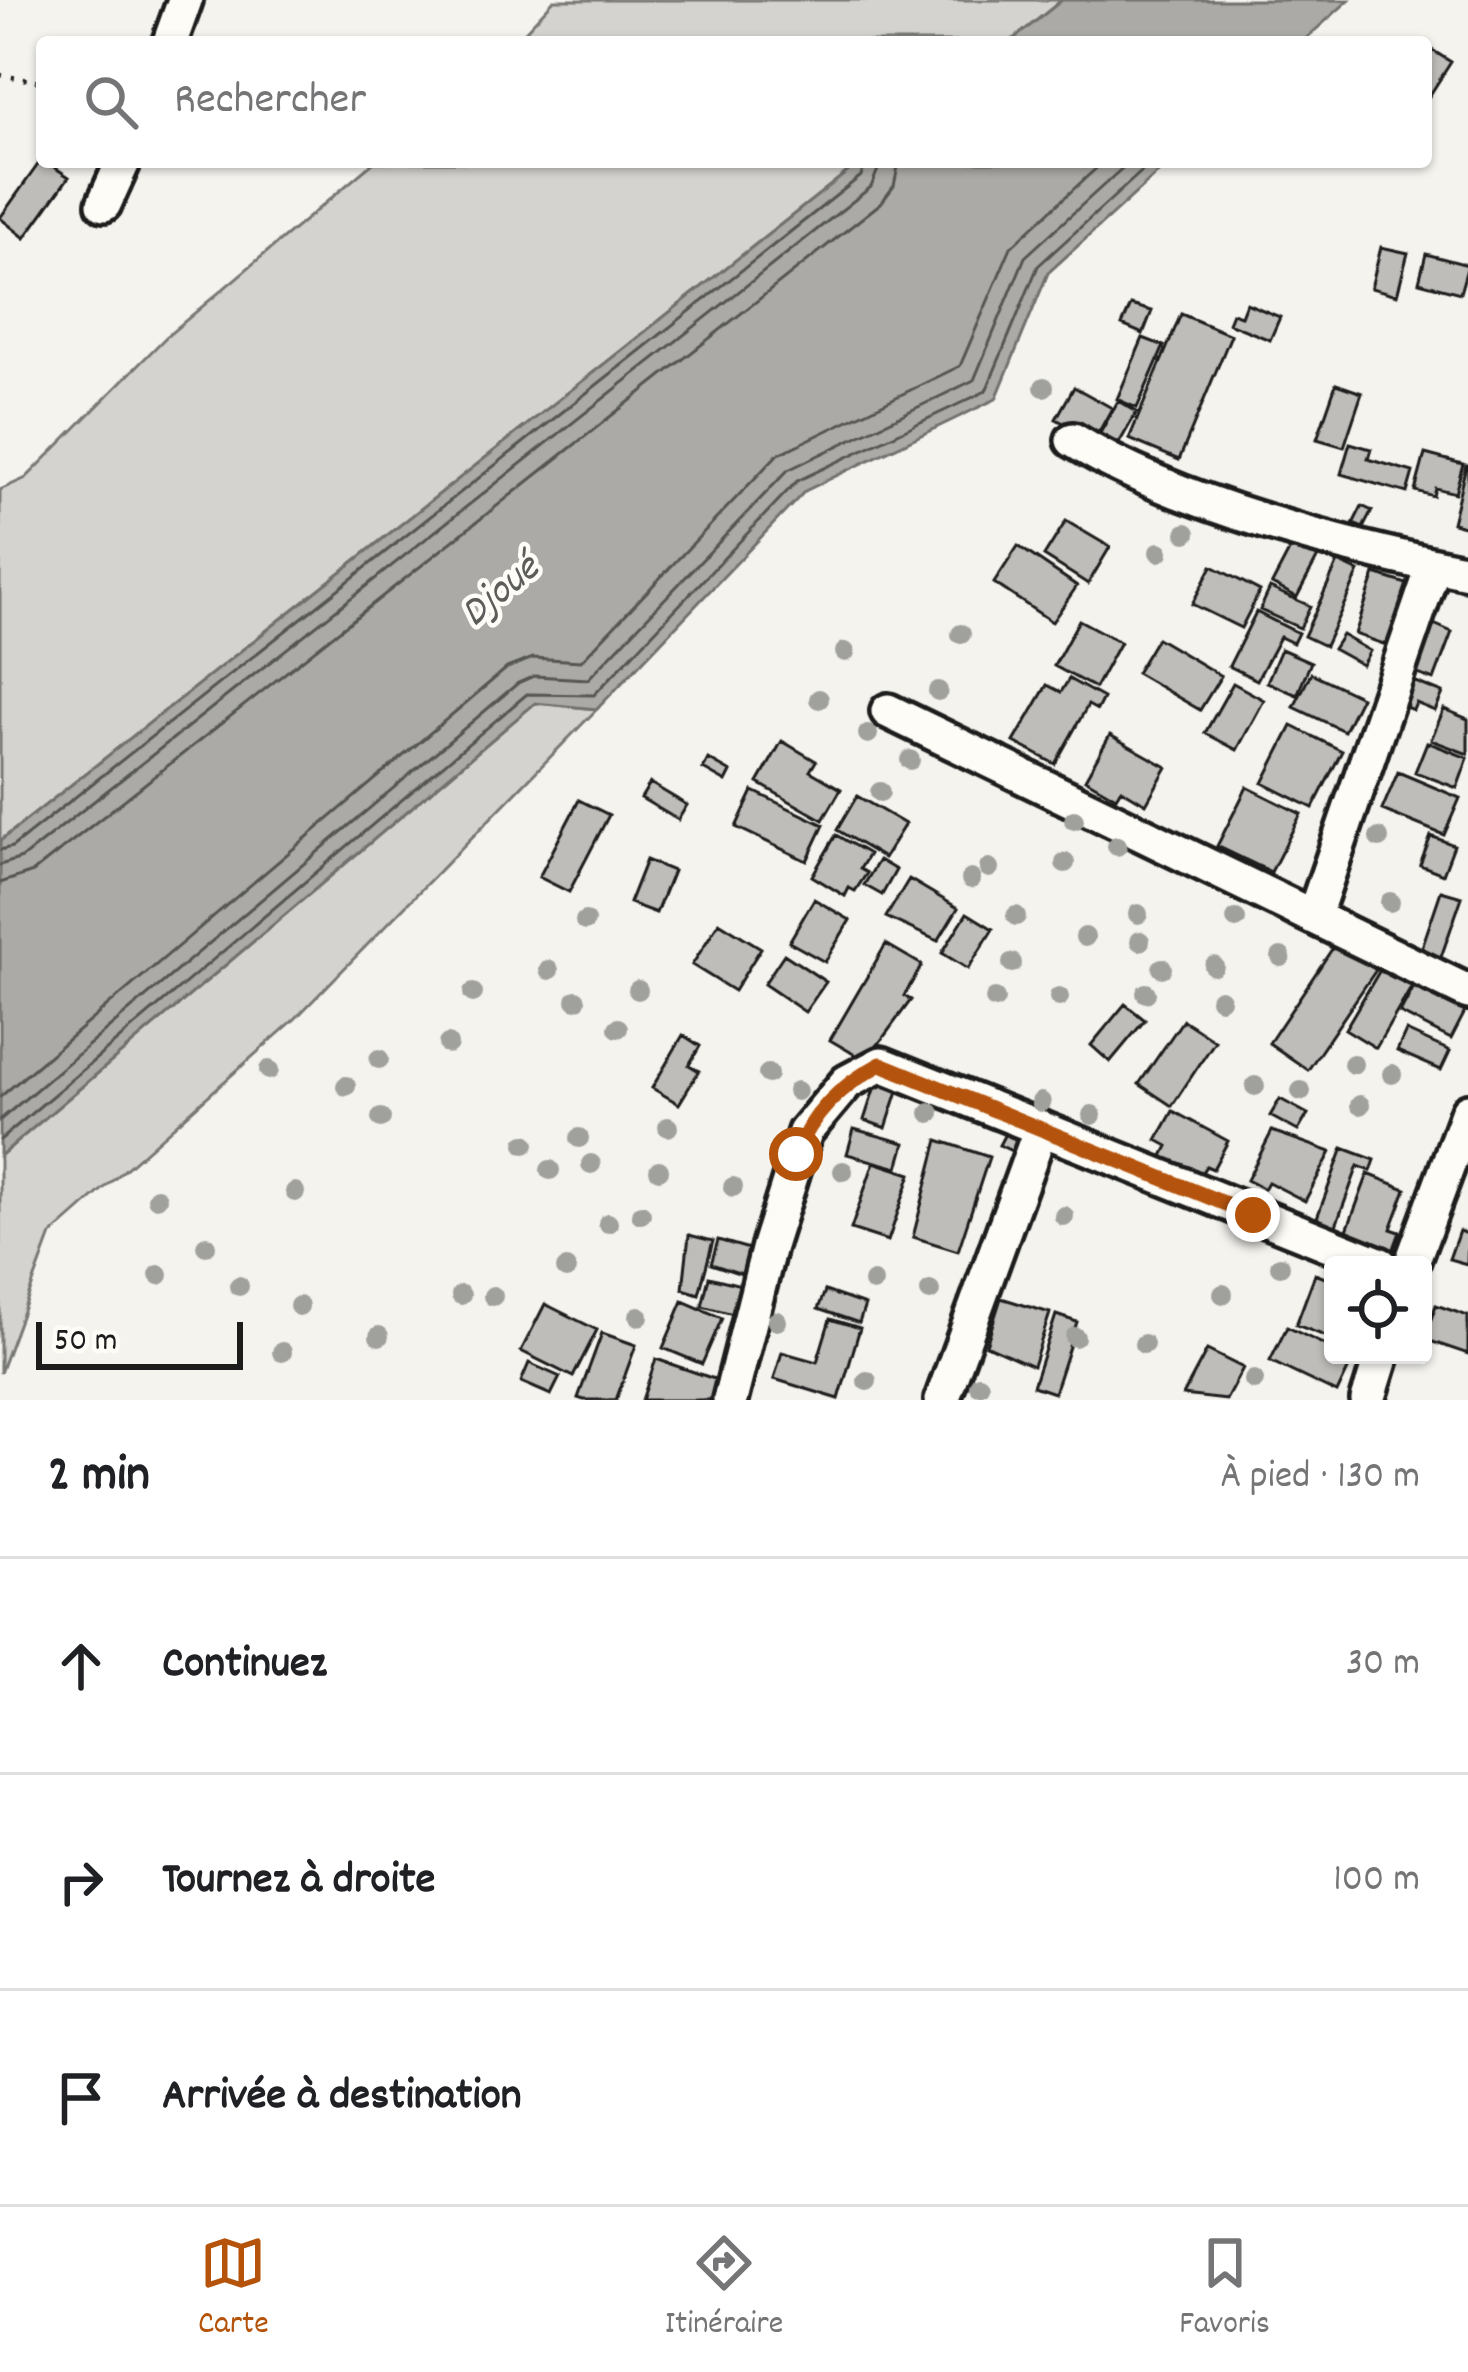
<!DOCTYPE html>
<html lang="fr">
<meta charset="utf-8">
<style>
body{margin:0;font-family:Dekko,sans-serif;background:#f6f6f6;color:#202124}
.controls{position:absolute;right:36px;bottom:36px;display:grid;overflow:hidden;border-radius:12px;box-shadow:0 3px 9px #0004}
.controls button{width:108px;height:108px;display:grid;place-items:center;padding:0;border:0;border-bottom:3px solid #e0e0e0;background:#fff;color:#202124;font:60px sans-serif}
.scale{position:absolute;left:36px;bottom:30px;width:207px;box-sizing:border-box;padding-left:12px;border:6px solid #1c1c1c;border-top:0;font-size:33px;line-height:42px;white-space:nowrap;color:#1c1c1c;-webkit-text-stroke:9px #fdfcf7;paint-order:stroke}
.stop{position:absolute;width:36px;height:36px;margin:-27px;border:9px solid #b45309;border-radius:50%;background:#fff}
.stop.end{background:#b45309;border-color:#fff;box-shadow:0 3px 12px #0008}
.list{margin:0;padding:0;list-style:none}
h2{display:flex;justify-content:space-between;align-items:center;height:156px;margin:0;padding:0 48px;font-size:51px}
h2 small{font-size:39px;font-weight:400;color:#757577}
.list li{display:grid;grid-template-columns:78px 1fr auto;gap:36px;align-items:center;box-sizing:border-box;height:216px;padding:0 48px;border-top:3px solid #e0e0e0}
.list b{display:block;font-size:45px;white-space:nowrap}
.list em{font-size:39px;font-style:normal;color:#757577}
.icon{flex:none;width:66px;height:66px;fill:none;stroke:currentColor;stroke-width:2;stroke-linecap:round;stroke-linejoin:round}
.map{position:relative;flex:none;width:1468px;height:1400px;overflow:hidden}
.search{position:absolute;background:#fff;box-shadow:0 3px 9px #0004;left:36px;right:36px;top:36px;height:132px;display:flex;align-items:center;gap:30px;box-sizing:border-box;padding:0 42px;border-radius:12px;color:#757577;font-size:45px}
.sheet{height:804px;background:#fff}
nav{display:flex;justify-content:space-around;align-items:center;box-sizing:border-box;height:168px;border-top:3px solid #e0e0e0;background:#fff;font-size:33px;color:#757577}
nav a{display:grid;justify-items:center;gap:6px}
nav .on{color:#b45309}
.map>svg:first-child{display:block}
</style>
<div class="map">
<svg width="1468" height="1400" viewBox="0 0 1468 1400">
<rect width="100%" height="100%" fill="#f4f3ee"/>
<filter id="ink" filterUnits="userSpaceOnUse"><feTurbulence type="fractalNoise" baseFrequency=".00833" numOctaves="2"/><feDisplacementMap in="SourceGraphic" scale="24" xChannelSelector="R" yChannelSelector="G"/><feConvolveMatrix kernelMatrix="1 2 1 2 8 2 1 2 1" color-interpolation-filters="sRGB"/></filter>
<g filter="url(#ink)">
<path fill="#d4d3cf" stroke="#787876" stroke-width="3" d="M554,0H1062L1010,42H515Z
M374,162H860L0,841V490L26,478L166,337Z
M535,703L597,709L295,1019L51,1235L0,1373V1156Z"/>
<path fill="#abaaa6" stroke="#72716f" stroke-width="3" d="M1062,0H1349L1302,42H1010Z
M860,162H1170L1048,273L996,399L805,491L597,709L535,703L0,1156V841Z"/>
<g fill="none" stroke-linecap="round" stroke-linejoin="round">
<path stroke="#555553" stroke-width="3" d="M0,850L12,847L861,176L866,162
M0,865L22,858L871,187L881,162
M0,883L33,872L881,203L894,186L899,162
M0,1097L507,668L533,658L581,661L777,455L960,366L1011,247L1103,162
M0,1120L518,683L534,676L588,679L788,470L974,380L1025,257L1129,162
M0,1140L527,694L594,695L797,481L986,391L1038,266L1152,162"/>
</g>
<path fill="#bebdba" stroke="#1c1c1c" stroke-width="3" d="M1432,50L1451,62L1426,101V60Z
M42,159L69,177L25,238L0,218Z
M1381,247L1408,253L1397,295L1371,288Z
M1426,254L1468,265L1460,293L1419,282Z
M1246,303L1280,317L1270,340L1228,323L1232,313L1241,316Z
M1131,305L1152,311L1143,334L1122,325Z
M1181,314L1231,335L1179,460L1129,439Z
M1143,338L1164,346L1137,408L1117,399Z
M1336,384L1362,393L1344,447L1317,439Z
M1074,387L1112,408L1095,439L1056,419Z
M1118,401L1137,412L1118,445L1099,435Z
M1350,443L1371,449L1368,459L1413,472L1407,493L1341,474Z
M1425,454L1463,464L1455,493L1435,488L1433,496L1415,491Z
M1466,465H1468V527L1452,523Z
M1362,506L1372,511L1363,528L1353,524Z
M1066,521L1110,547L1088,584L1044,556Z
M1293,544L1318,557L1297,597L1272,584Z
M1018,546L1077,586L1052,622L994,583Z
M1338,562L1359,572L1325,646L1304,636Z
M1212,566L1260,591L1241,628L1192,604Z
M1375,574L1416,587L1395,648L1355,634Z
M1270,588L1310,606L1300,628L1260,610Z
M1256,612L1298,633L1293,643L1280,637L1257,680L1229,666Z
M1079,620L1120,642L1095,688L1054,666Z
M1427,621L1452,632L1434,680L1409,671Z
M1342,635L1370,651L1362,665L1333,649Z
M1157,638L1221,676L1200,710L1136,673Z
M1281,649L1311,662L1297,695L1267,682Z
M1311,673L1361,697L1344,731L1294,707Z
M1069,679L1103,698L1097,710L1088,705L1055,764L1014,742L1047,685L1061,692Z
M1413,681L1443,693L1435,711L1416,703L1413,710L1403,706Z
M1233,683L1264,700L1237,750L1205,733Z
M1444,709L1468,719V754L1431,740Z
M1292,726L1342,751L1313,808L1263,783Z
M1110,735L1167,767L1146,804L1121,789L1116,797L1085,779Z
M782,741L816,761L810,771L841,789L823,820L758,783Z
M1427,742L1468,758L1457,788L1415,772Z
M708,759L731,772L726,782L703,769Z
M1398,772L1460,798L1444,835L1382,810Z
M650,783L687,805L678,820L641,798Z
M1247,787L1301,814L1271,872L1217,846Z
M753,791L824,825L807,861L736,827Z
M857,796L905,824L884,858L837,830Z
M579,800L609,815L569,892L539,877Z
M836,835L869,854L860,869L867,873L855,891L849,888L845,896L812,876Z
M1431,836L1454,845L1443,874L1420,865Z
M646,860L673,871L656,913L629,903Z
M879,860L896,870L882,895L864,885Z
M909,879L958,908L938,941L886,917Z
M1441,891L1462,897L1441,957L1421,950Z
M814,899L850,920L825,962L789,942Z
M967,913L993,929L968,969L942,953Z
M719,922L761,948L734,991L692,965Z
M1336,943L1376,970L1308,1070L1269,1043Z
M886,944L922,965L904,996L911,1000L866,1061L830,1040Z
M784,954L826,982L805,1012L764,984Z
M1380,970L1394,978L1398,970L1415,981L1376,1048L1345,1029Z
M1416,983L1467,1008L1451,1039L1400,1013Z
M1125,1004L1145,1020L1110,1062L1091,1045Z
M1183,1020L1215,1041L1172,1106L1139,1084Z
M1406,1031L1450,1051L1441,1070L1397,1051Z
M683,1035L700,1046L689,1065L699,1071L679,1104L652,1088Z
M876,1083L898,1091L886,1128L864,1120Z
M1280,1099L1308,1114L1298,1131L1270,1116Z
M1173,1111L1228,1141L1213,1169L1206,1166L1199,1177L1162,1158L1168,1146L1157,1140Z
M1008,1128L1023,1136L1014,1152L999,1145Z
M854,1129L905,1143L898,1168L847,1154Z
M1272,1131L1331,1152L1305,1201L1268,1182L1264,1189L1247,1180Z
M938,1140L989,1157L958,1251L913,1237Z
M1343,1148L1375,1160L1371,1171L1358,1166L1334,1231L1315,1223Z
M874,1162L911,1174L888,1241L851,1229Z
M1368,1174L1406,1189L1391,1229L1400,1232L1393,1251L1346,1233Z
M1459,1231L1468,1234L1467,1264L1449,1259Z
M689,1235L713,1241L699,1294L683,1289Z
M718,1240L756,1251L748,1276L711,1264Z
M1315,1274L1333,1281V1339L1296,1325Z
M709,1277L745,1286L737,1315L702,1306Z
M825,1291L865,1305L859,1323L818,1309Z
M1001,1298L1050,1313L1033,1366L986,1345Z
M683,1301L722,1318L702,1364L663,1348Z
M545,1304L597,1330L573,1377L521,1351Z
M1436,1305L1468,1316V1354L1424,1339Z
M1056,1315L1077,1322L1054,1393L1033,1386Z
M830,1319L860,1328L839,1399L774,1379L782,1352L817,1362Z
M1287,1327L1333,1349V1355L1353,1359L1337,1393L1270,1361Z
M602,1333L636,1345L616,1400H584L578,1398Z
M1207,1350L1243,1368L1226,1400L1183,1395Z
M656,1359L732,1385L727,1400H642Z
M529,1363L560,1377L551,1395L521,1382Z"/>
<g fill="none" stroke-linecap="round" stroke-linejoin="round">
<defs>
<path id="minor" d="M170,42L185,0
M104,204L123,162
M1073,440C1175,504 1348,548 1468,572
M888,711L1468,992
M1314,915L1434,565
M1411,1265L1468,1111
M730,1400L769,1246L805,1132L847,1082L881,1064L1381,1265
M942,1400L1041,1128
M1368,1400L1382,1355"/>
</defs>
<use href="#minor" stroke="#1c1c1c" stroke-width="42"/>
<path stroke="#1c1c1c" stroke-width="4.5" stroke-dasharray="3 9" stroke-linecap="butt" d="M0,75L42,82"/>
<use href="#minor" stroke="#fdfcf7" stroke-width="33"/>
</g>
<g fill="#a0a09d">
<circle cx="1044" cy="387" r="10"/>
<circle cx="1186" cy="533" r="10"/>
<circle cx="1159" cy="552" r="10"/>
<circle cx="961" cy="634" r="10"/>
<circle cx="845" cy="652" r="10"/>
<circle cx="938" cy="691" r="10"/>
<circle cx="819" cy="699" r="10"/>
<circle cx="868" cy="734" r="10"/>
<circle cx="910" cy="760" r="10"/>
<circle cx="880" cy="792" r="10"/>
<circle cx="1074" cy="820" r="10"/>
<circle cx="1379" cy="838" r="10"/>
<circle cx="1117" cy="846" r="10"/>
<circle cx="1065" cy="863" r="10"/>
<circle cx="989" cy="868" r="10"/>
<circle cx="971" cy="879" r="10"/>
<circle cx="1390" cy="902" r="10"/>
<circle cx="1138" cy="914" r="10"/>
<circle cx="1016" cy="916" r="10"/>
<circle cx="1236" cy="919" r="10"/>
<circle cx="585" cy="921" r="10"/>
<circle cx="1085" cy="937" r="10"/>
<circle cx="1140" cy="941" r="10"/>
<circle cx="1281" cy="957" r="10"/>
<circle cx="1012" cy="963" r="10"/>
<circle cx="1214" cy="966" r="10"/>
<circle cx="1162" cy="968" r="10"/>
<circle cx="549" cy="970" r="10"/>
<circle cx="638" cy="990" r="10"/>
<circle cx="473" cy="993" r="10"/>
<circle cx="1146" cy="993" r="10"/>
<circle cx="1059" cy="997" r="10"/>
<circle cx="995" cy="999" r="10"/>
<circle cx="1220" cy="999" r="10"/>
<circle cx="576" cy="1000" r="10"/>
<circle cx="618" cy="1028" r="10"/>
<circle cx="448" cy="1044" r="10"/>
<circle cx="379" cy="1059" r="10"/>
<circle cx="1353" cy="1064" r="10"/>
<circle cx="269" cy="1070" r="10"/>
<circle cx="768" cy="1074" r="10"/>
<circle cx="1392" cy="1074" r="10"/>
<circle cx="346" cy="1086" r="10"/>
<circle cx="1255" cy="1086" r="10"/>
<circle cx="797" cy="1091" r="10"/>
<circle cx="1301" cy="1091" r="10"/>
<circle cx="1041" cy="1102" r="10"/>
<circle cx="1360" cy="1105" r="10"/>
<circle cx="930" cy="1113" r="10"/>
<circle cx="1092" cy="1115" r="10"/>
<circle cx="381" cy="1118" r="10"/>
<circle cx="668" cy="1127" r="10"/>
<circle cx="579" cy="1138" r="10"/>
<circle cx="525" cy="1144" r="10"/>
<circle cx="591" cy="1164" r="10"/>
<circle cx="550" cy="1170" r="10"/>
<circle cx="659" cy="1170" r="10"/>
<circle cx="843" cy="1171" r="10"/>
<circle cx="733" cy="1187" r="10"/>
<circle cx="295" cy="1192" r="10"/>
<circle cx="157" cy="1198" r="10"/>
<circle cx="641" cy="1214" r="10"/>
<circle cx="1064" cy="1216" r="10"/>
<circle cx="608" cy="1223" r="10"/>
<circle cx="206" cy="1246" r="10"/>
<circle cx="1280" cy="1266" r="10"/>
<circle cx="566" cy="1269" r="10"/>
<circle cx="159" cy="1275" r="10"/>
<circle cx="873" cy="1282" r="10"/>
<circle cx="239" cy="1286" r="10"/>
<circle cx="930" cy="1291" r="10"/>
<circle cx="1223" cy="1294" r="10"/>
<circle cx="461" cy="1295" r="10"/>
<circle cx="493" cy="1296" r="10"/>
<circle cx="299" cy="1306" r="10"/>
<circle cx="639" cy="1316" r="10"/>
<circle cx="777" cy="1321" r="10"/>
<circle cx="379" cy="1336" r="10"/>
<circle cx="1075" cy="1337" r="10"/>
<circle cx="1144" cy="1344" r="10"/>
<circle cx="282" cy="1352" r="10"/>
<circle cx="1254" cy="1380" r="10"/>
<circle cx="867" cy="1381" r="10"/>
<circle cx="979" cy="1385" r="10"/>
</g>
</g>
<g fill="none" stroke-linecap="round" stroke-linejoin="round" filter="url(#ink)">
<path stroke="#b45309" stroke-width="15" d="M796,1154C812,1113 843,1084 881,1064L1253,1215"/>
</g>
<g text-anchor="middle" dominant-baseline="central" stroke-width="9" stroke-linejoin="round" paint-order="stroke">
<g font-size="42" font-style="italic" fill="#5c5c5a" stroke="#fdfcf7">
<text transform="translate(502 593) rotate(-40)">Djoué</text>
</g>
</g>
</svg>
<div class="controls">
<button><svg class="icon" aria-label="locate" viewBox="0 0 24 24"><circle cx="12" cy="12" r="6"/><path d="M12 2v4M12 18v4M2 12h4M18 12h4"/></svg></button>
</div>
<div class="scale">50 m</div>
<div class="stop" style="left:796px;top:1154px"></div>
<div class="stop end" style="left:1253px;top:1215px"></div>
<div class="search"><svg class="icon" aria-label="search" viewBox="0 0 24 24"><circle cx="10" cy="10" r="6"/><path d="M15 15l6 6"/></svg>Rechercher</div>
</div>
<section class="sheet">
<h2>2 min<small>À pied · 130 m</small></h2>
<ul class="list">
<li><svg class="icon" aria-label="ahead" viewBox="0 0 24 24"><path d="M12 20V5M6 11l6-6 6 6"/></svg><div><b>Continuez</b></div><em>30 m</em></li>
<li><svg class="icon" aria-label="right" viewBox="0 0 24 24"><path d="M7 20v-9h11M14 6l5 5-5 5"/></svg><div><b>Tournez à droite</b></div><em>100 m</em></li>
<li><svg class="icon" aria-label="arrive" viewBox="0 0 24 24"><path d="M6 21V4h12l-3 4 3 4H6"/></svg><div><b>Arrivée à destination</b></div></li>
</ul>
</section>
<nav>
<a class="on"><svg class="icon" aria-label="map" viewBox="0 0 24 24"><path d="M3 6l6-2 6 2 6-2v14l-6 2-6-2-6 2zM9 4v14M15 6v14"/></svg>Carte</a>
<a><svg class="icon" aria-label="directions" viewBox="0 0 24 24"><path d="M12 3l9 9-9 9-9-9zM9 14v-3h6M13 9l2 2-2 2"/></svg>Itinéraire</a>
<a><svg class="icon" aria-label="saved" viewBox="0 0 24 24"><path d="M7 4h10v16l-5-4-5 4z"/></svg>Favoris</a>
</nav>
